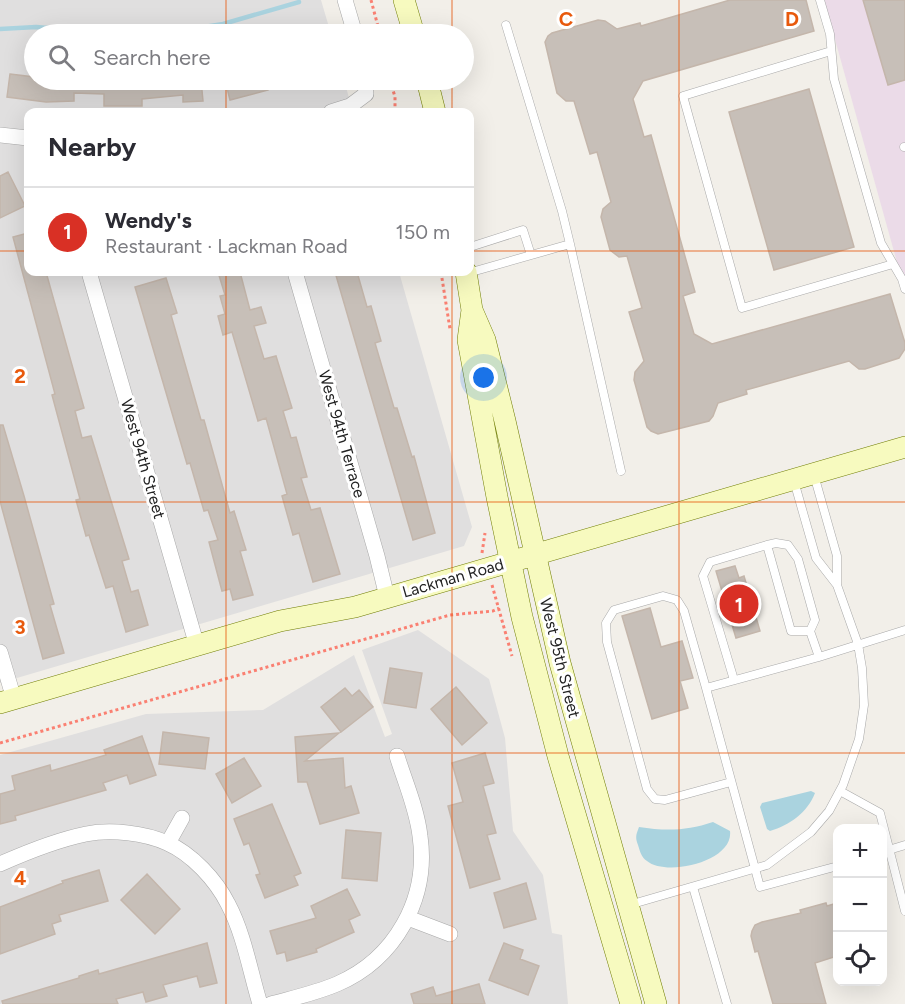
<!DOCTYPE html>
<meta charset="utf-8">
<style>
body{margin:0;font-family:Figtree,sans-serif;background:#f7f7f7;color:#2b2b33}
.controls{position:absolute;right:18px;bottom:18px;display:grid;overflow:hidden;border-radius:12px;box-shadow:0 6px 24px #0002}
.controls button{width:54px;height:54px;display:grid;place-items:center;padding:0;border:0;border-bottom:2px solid #e1e1e2;background:#fff;color:#2b2b33;font:30px sans-serif}
.you{position:absolute;left:484px;top:378px;width:21px;height:21px;margin:-15px;border:4px solid #fff;border-radius:50%;background:#1a73e8;box-shadow:0 0 0 9px #1a73e833}
.badge{display:grid;place-items:center;width:39px;height:39px;border-radius:50%;background:#d93025;color:#fff;font-size:20px;font-weight:700}
.pin{position:absolute;translate:-50% -50%;border:3px solid #fff;box-shadow:0 2px 6px #0006}
.list{margin:0;padding:0;list-style:none}
h2{display:flex;justify-content:space-between;align-items:center;height:78px;margin:0;padding:0 24px;font-size:26px}
h2 small{font-size:20px;font-weight:400;color:#7c7c81}
.list li{display:grid;grid-template-columns:39px 1fr auto;gap:18px;align-items:center;box-sizing:border-box;height:90px;padding:0 24px;border-top:2px solid #e1e1e2}
.list b{display:block;font-size:22px;white-space:nowrap}
.list p{margin:0;font-size:20px;white-space:nowrap;color:#7c7c81}
.list em{font-size:20px;font-style:normal;color:#7c7c81}
.icon{flex:none;width:33px;height:33px;fill:none;stroke:currentColor;stroke-width:2;stroke-linecap:round;stroke-linejoin:round}
.map{position:relative;flex:none;width:905px;height:1004px;overflow:hidden}
.search{position:absolute;background:#fff;box-shadow:0 6px 24px #0002;left:24px;top:24px;width:450px;height:66px;display:flex;align-items:center;gap:15px;box-sizing:border-box;padding:0 21px;border-radius:33px;color:#7c7c81;font-size:22px}
.panel{position:absolute;background:#fff;box-shadow:0 6px 24px #0002;left:24px;top:108px;width:450px;height:168px;border-radius:12px}
.map>svg:first-child{display:block}
</style>
<div class="map">
<svg width="905" height="1004" viewBox="0 0 905 1004">
<rect width="100%" height="100%" fill="#f2efe9"/>
<path fill="#e0dfdf" d="M0,0H321L331,34H34V80H344L353,112H28V272H399L472,527L464,546L0,683Z
M418,630L489,679L505,738L513,831L543,875L552,933L562,935L568,1004H0V755L146,714L263,710L354,655L385,737L392,734L362,650Z"/>
<path fill="#ebdbe8" d="M824,0H905V291Z"/>
<path fill="#aad3df" d="M811,791L815,793C807,813 790,825 770,831L767,829L760,807L762,803Z
M713,822L730,831C734,862 666,877 647,861C641,857 640,851 638,845C635,837 636,835 639,827C665,831 687,831 713,822Z"/>
<g fill="none" stroke-linecap="round" stroke-linejoin="round">
<path stroke="#aad3df" stroke-width="4.5" d="M0,29L36,27L119,34
M159,34L223,24L299,2"/>
</g>
<path fill="#c7bfb8" stroke="#c4b6ab" stroke-width="1.5" d="M730,0H806L814,31L643,81L633,99L644,137L651,135L695,292L683,296L694,334L712,344L890,294L905,343V349L899,358L865,369H859L849,361L746,390L747,394L718,403L713,416L709,421L658,434L651,431L647,427L634,380L635,372L644,361L629,312L642,308L627,256L619,257L610,250L601,217L603,209L611,202L597,152L590,154L574,101H566L557,93L545,42L548,36L552,33L598,20L605,21L617,29L640,23L641,26Z
M863,0H905V80L888,85Z
M10,74L34,77V80L154,82V80H201L203,101L183,102V95L142,99V106H104V94L74,93V101L46,102L7,97Z
M225,80H265L268,90L230,100Z
M809,89L854,247L774,270L729,112Z
M8,172L25,206L0,218V176Z
M28,233V272H46L84,408L75,411L82,438L91,436L129,559L122,561L131,592L138,590L148,625L126,632L113,586L106,588L89,535L86,536L76,500L80,499L52,395L55,394L13,237Z
M218,272H240L250,310L261,307L266,323L254,326L264,359L276,356L292,408L283,411L291,438L296,437L307,477L301,478L311,510L320,508L340,574L313,582L299,533L293,535L282,496L287,494L266,418L258,421L232,332L223,335L218,316L225,314L220,296L225,295Z
M335,272H357L367,307L371,306L381,341L375,343L394,408H397L412,457L414,456L435,533L413,540Z
M166,278L177,313L171,315L201,420H204L230,513L234,511L246,550L240,551L253,595L233,600L230,589L222,591L209,542L218,540L208,510L204,511L190,463L187,464L135,287Z
M0,425H3L24,496L54,604L50,605L64,653L43,659L0,501Z
M735,566L739,578L744,576L760,631L736,638L716,571Z
M650,608L661,647L682,641L693,678L680,681L688,708L652,719L622,616Z
M390,668L422,673L416,708L384,703Z
M456,687L487,723L462,745L431,709Z
M345,688L352,696L359,690L373,707L341,732L321,707Z
M163,732L209,738L205,769L159,764Z
M339,733L305,761L343,758L345,788L351,786L359,813L320,824L307,782H298L295,737Z
M142,736L156,775L130,784L127,775L103,783L106,790L15,816L16,820L0,824V794L15,790L12,776L50,765L51,771L106,755L104,750Z
M485,753L494,783L483,786L496,833L487,835L500,879L470,888L448,806L463,802L452,763Z
M244,758L261,786L232,803L216,774Z
M272,804L301,873L294,876L298,885L265,898L256,875L260,874L249,843L244,845L234,819Z
M346,830L381,833L377,881L342,878Z
M99,870L108,901L59,915L61,921L52,924L55,934L0,954V907L63,883L62,881Z
M147,874L180,909L155,934L121,900Z
M526,883L536,919L504,928L494,893Z
M347,889L360,915L349,920L354,932L316,949L317,952L287,961L285,952L277,954L270,931L316,918L311,906Z
M826,903L827,906L837,903V956L815,963L826,1004H773L758,951L755,952L751,936L752,931L755,925L762,922L801,913L800,910Z
M207,943L217,983L200,987L197,976L163,985L167,996L146,1002L143,992L116,999L118,1004H3L2,1001L79,978V976L98,970L99,974Z
M504,943L523,950L520,959L539,966L528,995L489,980Z
M479,984L485,1004H414L411,994L433,987L436,996Z"/>
<g fill="none" stroke-linecap="round" stroke-linejoin="round">
<defs>
<path id="service" d="M820,0L830,34L834,79L881,243L902,279L905,289
M831,51L683,96L742,308L893,264
M904,147H905
M570,244L621,471
M470,247L523,230L531,255
M468,273L570,244L562,211L506,25
M794,481L816,558L837,585
M767,545L776,543L788,545L798,559L815,620L810,631
M734,680L703,576L710,562L767,545L791,631H810L819,657
M706,688L684,611L677,600L663,596L614,610L606,623L607,642L647,789L655,799L665,800L731,782
M840,791L880,813L905,911
M882,852L905,845
M838,866L760,887L706,688L819,657L905,630
M693,887L727,1004
M629,905L767,865L811,832L829,811L843,785L859,739L864,705L862,668L858,644L837,585V556L814,475"/>
<path id="minor" d="M345,0L355,34
M331,112L350,106L366,94L365,80
M0,135L28,138
M89,272L197,646
M295,272L377,556L387,597
M0,652L14,699
M168,843L182,818
M0,864C27,852 57,840 86,834C111,829 145,833 167,843C192,854 216,880 228,904C244,934 250,971 260,1004
M408,918L450,934
M271,1004C293,998 316,993 337,984C395,959 429,899 420,836C417,809 405,782 397,756"/>
<path id="secondary" d="M404,0L414,34
M427,80L435,112
M466,272L472,310L468,340L497,497L522,617L558,756L631,1004
M472,310L485,340L505,421L560,663L656,1004
M0,703L280,621L355,607L905,447"/>
</defs>
<use href="#service" stroke="#a9a9a9" stroke-width="9"/>
<use href="#minor" stroke="#a9a9a9" stroke-width="16"/>
<use href="#secondary" stroke="#707d05" stroke-width="22"/>
<path stroke="#fa8072" stroke-width="3" stroke-dasharray="3 3" stroke-linecap="butt" d="M371,0L380,34
M390,80L395,97V112
M441,272L450,329
M482,553L485,533
M492,585L512,656
M0,743L450,615L493,611L499,608"/>
<use href="#service" stroke="#fff" stroke-width="8"/>
<use href="#minor" stroke="#fff" stroke-width="15"/>
<use href="#secondary" stroke="#f7fabf" stroke-width="21"/>
</g>
<path fill="none" stroke="#e8590c" stroke-width="1.5" stroke-opacity="0.55" d="M226,0V34M452,0V34M679,0V1004M226,80V112M452,80V112M0,251H28M470,251H905M226,272V1004M452,272V1004M0,502H905M0,753H905"/>
<g text-anchor="middle" dominant-baseline="central" stroke-width="6" stroke-linejoin="round" paint-order="stroke">
<g font-size="16" fill="#222" stroke="#fff">
<text transform="translate(342 434) rotate(74)">West 94th Terrace</text>
<text transform="translate(143 459) rotate(74)">West 94th Street</text>
<text transform="translate(453 578) rotate(-16)">Lackman Road</text>
<text transform="translate(560 658) rotate(76)">West 95th Street</text>
</g>
</g>
<g font-size="20" text-anchor="middle" font-weight="bold" fill="#e8590c" stroke="#fff" stroke-width="6" stroke-linejoin="round" paint-order="stroke">
<text x="566" y="26">C</text>
<text x="792" y="26">D</text>
<text x="20" y="383">2</text>
<text x="20" y="634">3</text>
<text x="20" y="885">4</text>
</g>
</svg>
<div class="controls">
<button>+</button>
<button>−</button>
<button><svg class="icon" aria-label="locate" viewBox="0 0 24 24"><circle cx="12" cy="12" r="6"/><path d="M12 2v4M12 18v4M2 12h4M18 12h4"/></svg></button>
</div>
<div class="you"></div>
<div class="pin badge" style="left:739px;top:604px">1</div>
<div class="search"><svg class="icon" aria-label="search" viewBox="0 0 24 24"><circle cx="10" cy="10" r="6"/><path d="M15 15l6 6"/></svg>Search here</div>
<section class="panel">
<h2>Nearby<small></small></h2>
<ul class="list">
<li><span class="badge">1</span><div><b>Wendy's</b><p>Restaurant · Lackman Road</p></div><em>150 m</em></li>
</ul>
</section>
</div>
